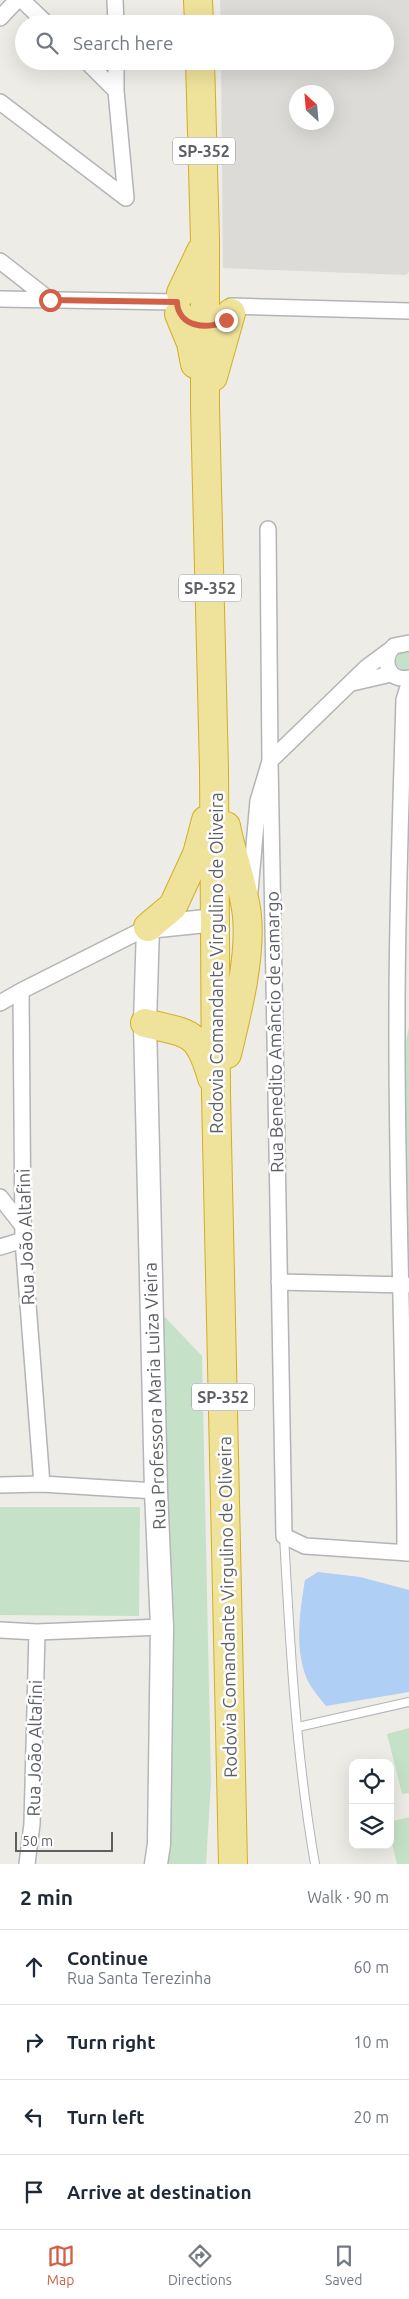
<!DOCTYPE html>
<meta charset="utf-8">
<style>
body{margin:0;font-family:Ubuntu,sans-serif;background:#f2f2f3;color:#1f2937}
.controls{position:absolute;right:15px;bottom:15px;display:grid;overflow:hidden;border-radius:10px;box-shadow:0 5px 20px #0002}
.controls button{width:45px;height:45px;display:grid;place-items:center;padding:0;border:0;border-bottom:1px solid #e0e1e3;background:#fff;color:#1f2937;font:25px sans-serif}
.compass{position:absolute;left:289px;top:85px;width:45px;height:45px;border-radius:50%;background:#fff;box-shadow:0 5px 20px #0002;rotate:334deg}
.scale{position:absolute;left:15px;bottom:12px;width:98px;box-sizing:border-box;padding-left:5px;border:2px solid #5d5f64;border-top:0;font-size:14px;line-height:18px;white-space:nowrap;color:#5d5f64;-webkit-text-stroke:4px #fff;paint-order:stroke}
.stop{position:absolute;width:15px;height:15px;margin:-11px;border:4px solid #d26047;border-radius:50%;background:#fff}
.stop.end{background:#d26047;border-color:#fff;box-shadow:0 1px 5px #0008}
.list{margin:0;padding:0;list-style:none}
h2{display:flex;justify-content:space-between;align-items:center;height:65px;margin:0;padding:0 20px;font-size:21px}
h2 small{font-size:16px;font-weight:400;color:#747a83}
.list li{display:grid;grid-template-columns:32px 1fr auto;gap:15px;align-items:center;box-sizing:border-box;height:75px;padding:0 20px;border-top:1px solid #e0e1e3}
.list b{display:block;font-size:19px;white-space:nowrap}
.list p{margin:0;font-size:16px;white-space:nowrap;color:#747a83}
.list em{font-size:16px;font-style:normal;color:#747a83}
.icon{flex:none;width:28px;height:28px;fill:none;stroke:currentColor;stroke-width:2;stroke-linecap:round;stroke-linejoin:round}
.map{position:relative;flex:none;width:409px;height:1864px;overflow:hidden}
.search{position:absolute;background:#fff;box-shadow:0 5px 20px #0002;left:15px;right:15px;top:15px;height:55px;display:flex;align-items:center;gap:12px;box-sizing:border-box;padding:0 18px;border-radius:28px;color:#747a83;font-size:19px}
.sheet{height:365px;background:#fff}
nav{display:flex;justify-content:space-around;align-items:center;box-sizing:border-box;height:70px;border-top:1px solid #e0e1e3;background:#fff;font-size:14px;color:#747a83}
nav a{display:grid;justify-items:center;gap:2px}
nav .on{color:#d26047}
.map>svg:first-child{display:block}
</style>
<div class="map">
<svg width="409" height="1864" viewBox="0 0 409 1864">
<rect width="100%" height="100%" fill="#edece6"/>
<path fill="#dcdbd8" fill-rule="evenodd" d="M220,0H409V272L406,275L223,268L221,61H385V24H221ZM296,92H326V122H296Z"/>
<path fill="#c5e2c8" d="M409,648V671C397,671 392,661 399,651Z
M409,1027V1262L405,1249L406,1041Z
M163,1315L202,1356L211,1783L206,1864H167Z
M0,1507H140L139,1616L0,1615Z
M409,1728V1793L402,1794L387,1734Z
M409,1817V1864H397L390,1835V1822Z"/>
<path fill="#afcff4" d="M318,1572L360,1577L409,1590V1692L326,1706C318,1696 309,1686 305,1674C295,1644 300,1610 305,1580Z"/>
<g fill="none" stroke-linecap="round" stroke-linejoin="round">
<defs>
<path id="lane" d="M284,1536C290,1645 296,1756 315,1864
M298,1727L409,1702"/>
<path id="street" d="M22,0L47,24
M115,0L116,24
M0,18L17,0
M86,61L116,91
M116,61V91L126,198
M0,102L126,198
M0,261L50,300
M0,299L177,302
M231,306L409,311
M268,529L270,761L284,1536L305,1546L409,1553
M409,643L394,646C380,659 388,682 409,678
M352,683L391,674
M250,891L258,801L270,761L367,667L390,650
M21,991L23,1240L42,1484
M0,1003L21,991L148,927
M0,1197L22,1225
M0,1247L23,1240
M279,1282L407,1285
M0,1485L42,1484L156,1491
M405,1553C405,1373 396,1193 397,1013C397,909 401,804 404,700L409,684
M0,1630L37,1632L162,1627
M27,1864L32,1824L37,1632"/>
<path id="secondary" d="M156,1864L159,1844L162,1627L156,1491L145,1023L148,927L216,920"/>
<path id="highway" d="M198,0L199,24
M200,61L205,240V407L214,769L216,1094L233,1864
M181,293L201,251
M179,314L191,343L195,364
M213,377L231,313
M226,826C232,857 244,886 247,916C251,958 237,1013 227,1054
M148,927L173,906L197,854L206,820
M145,1023C190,1034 198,1030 212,1078"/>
</defs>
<use href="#lane" stroke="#b3b4b8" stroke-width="10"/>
<use href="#street" stroke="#b3b4b8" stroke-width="18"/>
<use href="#secondary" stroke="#b4b6bb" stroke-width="25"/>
<use href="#highway" stroke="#d5ae1e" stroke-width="30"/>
<use href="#lane" stroke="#fff" stroke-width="8"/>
<use href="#street" stroke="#fff" stroke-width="15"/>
<use href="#secondary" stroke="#fff" stroke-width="22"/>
<use href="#highway" stroke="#efe29b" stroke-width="28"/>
</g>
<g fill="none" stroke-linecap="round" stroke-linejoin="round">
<path stroke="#d26047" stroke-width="6" d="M50,300L177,302C178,327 209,331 226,320"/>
</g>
<g text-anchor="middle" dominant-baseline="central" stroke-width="5" stroke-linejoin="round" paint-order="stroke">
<g fill="#fff" stroke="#8e8f92" stroke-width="1">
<rect x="173" y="137.5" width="62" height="27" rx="4"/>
<rect x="179" y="574.5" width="62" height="27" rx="4"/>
<rect x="192" y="1383.5" width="62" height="27" rx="4"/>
</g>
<g font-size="16" font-weight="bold" fill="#5d5f64">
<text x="204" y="151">SP-352</text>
<text x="210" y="588">SP-352</text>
<text x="223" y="1397">SP-352</text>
</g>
<g font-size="18" fill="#5d5f64" stroke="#fff">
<text transform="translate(216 963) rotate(-90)">Rodovia Comandante Virgulino de Oliveira</text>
<text transform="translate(274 1032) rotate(-91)">Rua Benedito Amâncio de camargo</text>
<text transform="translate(25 1237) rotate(-92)">Rua João Altafini</text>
<text transform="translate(154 1396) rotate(-92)">Rua Professora Maria Luiza Vieira</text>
<text transform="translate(227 1607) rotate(-91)">Rodovia Comandante Virgulino de Oliveira</text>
<text transform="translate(34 1748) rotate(-89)">Rua João Altafini</text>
</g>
</g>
</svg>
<div class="controls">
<button><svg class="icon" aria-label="locate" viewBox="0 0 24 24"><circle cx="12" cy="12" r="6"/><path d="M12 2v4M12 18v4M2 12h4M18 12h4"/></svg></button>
<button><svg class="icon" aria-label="layers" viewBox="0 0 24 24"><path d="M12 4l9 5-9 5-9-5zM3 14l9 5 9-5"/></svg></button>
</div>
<svg class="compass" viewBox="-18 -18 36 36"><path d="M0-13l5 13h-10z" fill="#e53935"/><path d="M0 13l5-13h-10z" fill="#747a83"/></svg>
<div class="scale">50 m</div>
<div class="stop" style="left:50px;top:300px"></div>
<div class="stop end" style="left:226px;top:320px"></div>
<div class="search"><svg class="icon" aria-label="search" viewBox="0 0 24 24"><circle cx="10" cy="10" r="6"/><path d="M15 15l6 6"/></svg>Search here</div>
</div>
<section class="sheet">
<h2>2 min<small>Walk · 90 m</small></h2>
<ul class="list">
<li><svg class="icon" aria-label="ahead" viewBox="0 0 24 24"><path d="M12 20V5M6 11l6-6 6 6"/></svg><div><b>Continue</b><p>Rua Santa Terezinha</p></div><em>60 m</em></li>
<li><svg class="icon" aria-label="right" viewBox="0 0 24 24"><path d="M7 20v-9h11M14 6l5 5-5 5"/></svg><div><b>Turn right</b></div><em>10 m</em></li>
<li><svg class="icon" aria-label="left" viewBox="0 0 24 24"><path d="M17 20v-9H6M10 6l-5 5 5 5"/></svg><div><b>Turn left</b></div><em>20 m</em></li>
<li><svg class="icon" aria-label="arrive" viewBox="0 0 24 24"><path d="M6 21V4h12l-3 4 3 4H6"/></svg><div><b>Arrive at destination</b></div></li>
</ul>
</section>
<nav>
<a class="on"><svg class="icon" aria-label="map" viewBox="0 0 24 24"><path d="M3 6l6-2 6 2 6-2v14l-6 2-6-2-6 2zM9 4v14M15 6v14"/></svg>Map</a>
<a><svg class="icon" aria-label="directions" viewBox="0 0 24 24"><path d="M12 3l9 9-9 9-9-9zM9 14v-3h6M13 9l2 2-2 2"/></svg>Directions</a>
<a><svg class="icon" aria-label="saved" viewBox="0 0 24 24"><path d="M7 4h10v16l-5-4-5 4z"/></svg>Saved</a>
</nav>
